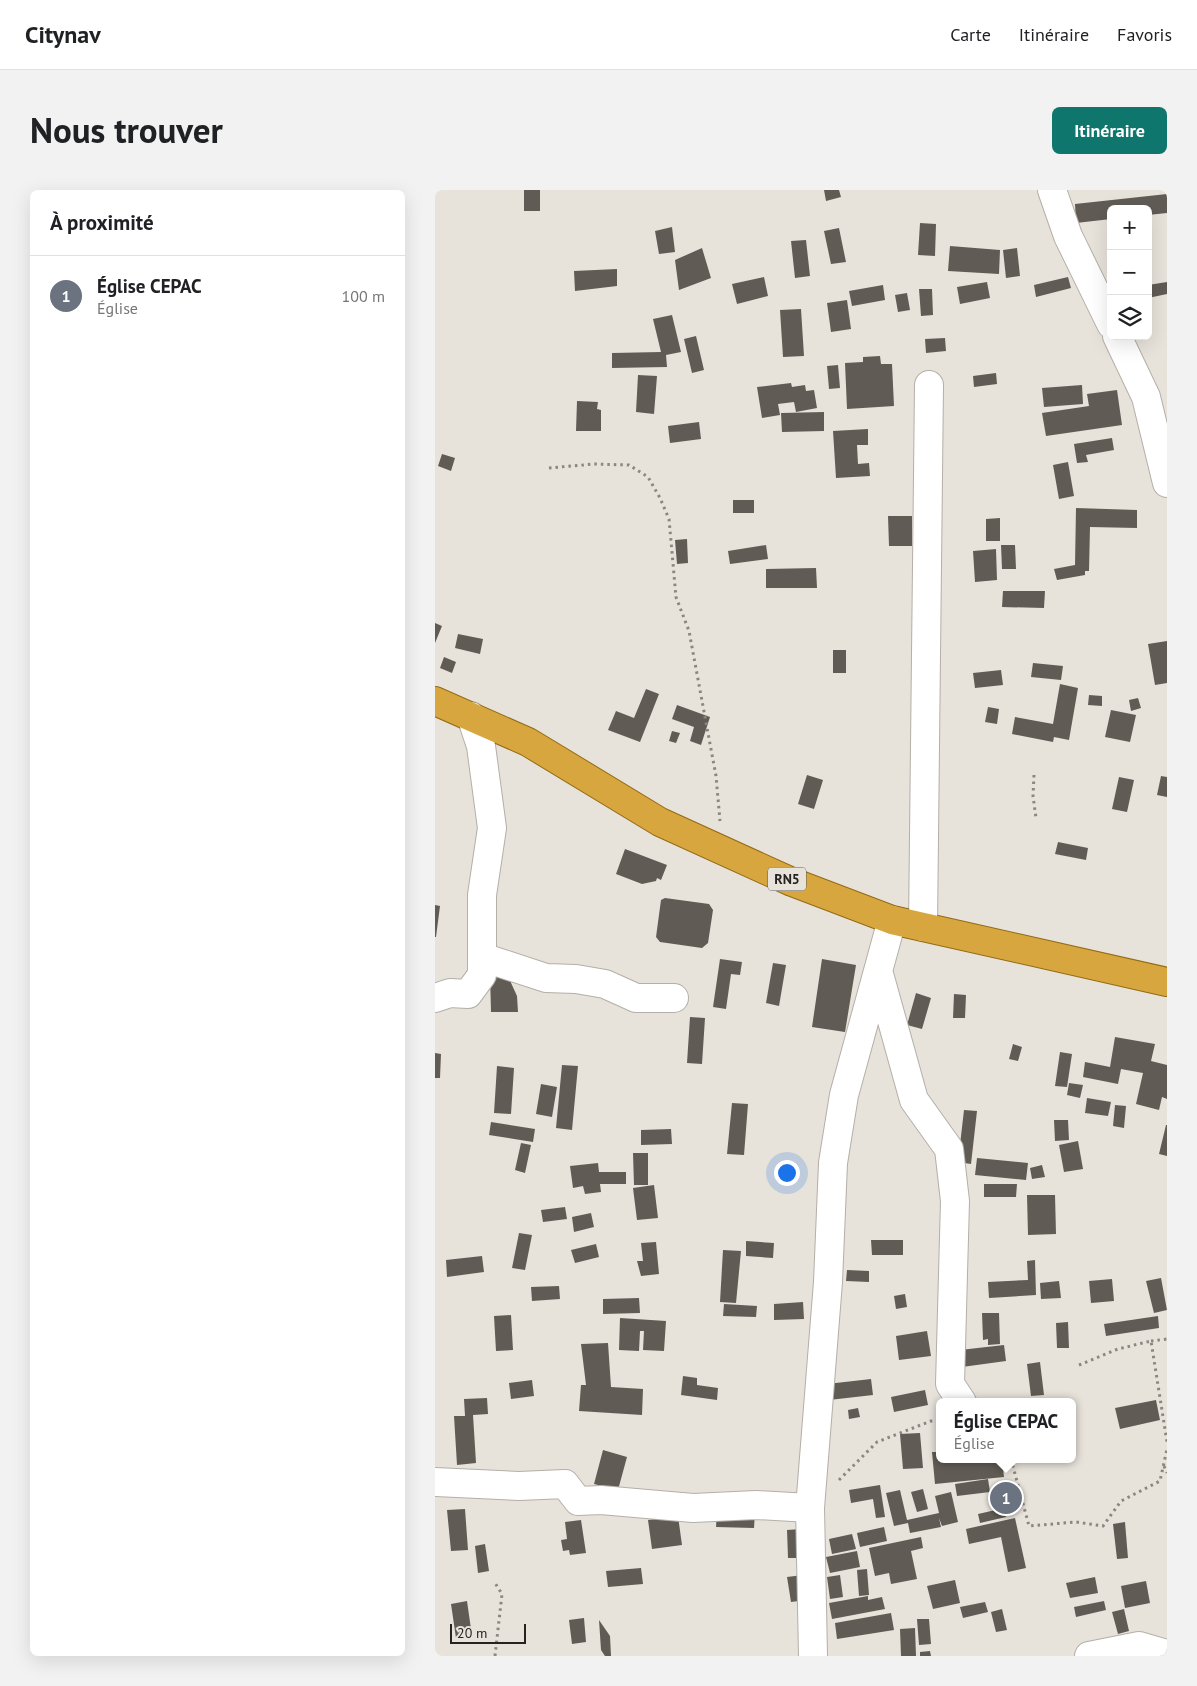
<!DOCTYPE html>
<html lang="fr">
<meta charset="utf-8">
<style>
body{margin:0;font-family:"PT Sans",sans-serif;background:#f2f2f2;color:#202124}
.controls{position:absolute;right:15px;top:15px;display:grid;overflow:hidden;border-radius:8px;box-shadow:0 5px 20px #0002}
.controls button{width:45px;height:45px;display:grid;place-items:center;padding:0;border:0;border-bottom:1px solid #e0e0e0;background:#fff;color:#202124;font:25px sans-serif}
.scale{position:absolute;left:15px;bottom:12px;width:76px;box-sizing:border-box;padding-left:5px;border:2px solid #252320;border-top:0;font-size:14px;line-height:18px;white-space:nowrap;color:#252320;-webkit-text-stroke:4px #e7e2da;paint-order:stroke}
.you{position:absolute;left:351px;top:982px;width:18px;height:18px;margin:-12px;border:4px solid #fff;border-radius:50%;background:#1a73e8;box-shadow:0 0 0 8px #1a73e833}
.badge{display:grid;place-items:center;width:32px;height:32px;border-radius:50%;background:#0f766e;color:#fff;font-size:16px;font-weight:700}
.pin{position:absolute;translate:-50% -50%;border:2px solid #fff;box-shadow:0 1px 5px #0006}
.popup{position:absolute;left:501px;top:1208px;width:140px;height:65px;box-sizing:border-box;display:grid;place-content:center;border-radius:8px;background:#fff;filter:drop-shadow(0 1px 4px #0005);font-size:16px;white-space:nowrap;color:#757577}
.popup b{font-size:19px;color:#202124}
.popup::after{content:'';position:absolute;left:50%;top:100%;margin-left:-10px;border:10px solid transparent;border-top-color:#fff}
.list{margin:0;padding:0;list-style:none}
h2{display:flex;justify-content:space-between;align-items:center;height:65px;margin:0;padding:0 20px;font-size:21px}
h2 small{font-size:16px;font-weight:400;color:#757577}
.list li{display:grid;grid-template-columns:32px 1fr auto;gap:15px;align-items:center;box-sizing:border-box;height:80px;padding:0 20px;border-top:1px solid #e0e0e0}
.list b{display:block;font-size:19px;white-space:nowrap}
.list p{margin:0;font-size:16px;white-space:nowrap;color:#757577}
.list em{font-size:16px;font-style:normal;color:#757577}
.icon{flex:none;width:28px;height:28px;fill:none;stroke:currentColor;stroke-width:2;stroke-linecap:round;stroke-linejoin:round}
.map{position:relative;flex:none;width:732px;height:1466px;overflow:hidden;border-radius:8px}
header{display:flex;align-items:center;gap:30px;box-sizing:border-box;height:70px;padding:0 25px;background:#fff;border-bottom:1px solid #e0e0e0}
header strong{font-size:24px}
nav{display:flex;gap:28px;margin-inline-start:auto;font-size:18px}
.intro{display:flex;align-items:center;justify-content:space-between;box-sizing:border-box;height:120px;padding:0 30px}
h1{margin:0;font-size:35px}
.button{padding:12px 22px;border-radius:8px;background:#0f766e;color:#fff;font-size:18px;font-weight:700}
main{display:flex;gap:30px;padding:0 30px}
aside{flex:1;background:#fff;border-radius:8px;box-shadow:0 5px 20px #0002}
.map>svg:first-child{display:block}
</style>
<header>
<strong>Citynav</strong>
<nav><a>Carte</a><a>Itinéraire</a><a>Favoris</a></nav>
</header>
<div class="intro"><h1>Nous trouver</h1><a class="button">Itinéraire</a></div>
<main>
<aside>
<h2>À proximité<small></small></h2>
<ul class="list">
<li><span class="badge" style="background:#6b7280">1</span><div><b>Église CEPAC</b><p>Église</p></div><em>100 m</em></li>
</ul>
</aside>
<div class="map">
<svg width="732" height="1466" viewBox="0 0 732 1466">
<rect width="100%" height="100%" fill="#e7e2da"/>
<path fill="#605c55" d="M89,0H105V21H89Z
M389,0H404L406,7L391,11Z
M732,4V23L713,25V19H676V29L641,33L640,14Z
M485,33L501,34L500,66L483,65Z
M237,37L240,62L224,64L220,41Z
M404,38L411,72L396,74L389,41Z
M371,50L375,86L360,88L356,51Z
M515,56L565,60L564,84L513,81Z
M267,58L276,88L244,100L240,70Z
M582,58L585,86L571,88L568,60Z
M182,79V96L140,101L139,81Z
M329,87L333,106L302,114L297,94Z
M633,87L636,98L601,107L599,95Z
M552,92L555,108L525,114L522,97Z
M732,92V104L713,108V95Z
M448,95L450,110L417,116L414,101Z
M484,99H497L498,125L486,126Z
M472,103L475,120L463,122L460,105Z
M412,110L416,139L396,142L392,113Z
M366,119L369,166L348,167L345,120Z
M237,125L246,162L231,165L232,177L177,178V163L226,162L218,129Z
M261,146L269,180L257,183L249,149Z
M510,148L511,161L491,163L490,149Z
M445,166L446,174H457L459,216L412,219L410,173L428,172V167Z
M403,175L405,198L394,199L392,176Z
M561,183L562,194L539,197L538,186Z
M203,185L222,186L219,224L201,222Z
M356,193L357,197L370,195L371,201L379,200L382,218L361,222L359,212L343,214L345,225L327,228L322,197Z
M647,195L648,214L609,217L607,198Z
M682,200L687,235L611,246L607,223L654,216L652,204Z
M142,211L163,212L162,219L166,220V241H141Z
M389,222V241L347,242L346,223Z
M264,232L266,249L235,253L233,236Z
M433,239V255H422L423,274L434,273L435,286L401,288L398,241Z
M677,248L679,260L651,265L653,272L642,273L639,254Z
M7,264L20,268L16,281L3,276Z
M633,272L639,306L624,309L618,275Z
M298,310H319V323H298Z
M641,318L702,320V338L655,337L654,381H650V385L622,390L619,379L640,375Z
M453,326H477V356H454Z
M565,328V351H551V329Z
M252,349L253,373L242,374L240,350Z
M331,355L333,369L295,374L293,361Z
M566,355H580L581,379H567Z
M561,359L562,390L540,392L538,361Z
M381,378L382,398H331V379Z
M568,401H610L609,418L567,417Z
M0,433L7,436L0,453Z
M23,444L48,449L45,464L20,458Z
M732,451V493L720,495L713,454Z
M398,460H411V483H398Z
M9,467L21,472L17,483L5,478Z
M598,473L628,476L626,490L596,487Z
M566,480L568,495L540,498L538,483Z
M625,494L643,498L634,550L619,547L618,552L577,544L580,527L618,534Z
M211,499L224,504L205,552L173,540L181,521L199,528Z
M654,505L667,506V516L653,515Z
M703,508L706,518L696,521L694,510Z
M242,515L275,527L266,555L255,551L259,537L237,529Z
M553,517L564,519L562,534L550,532Z
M676,520L701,525L695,552L670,547Z
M237,541L245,543L241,553L234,551Z
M372,585L388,590L379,619L363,614Z
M726,586L732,587V607L722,605Z
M684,587L699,590L692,622L677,619Z
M623,652L653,658L651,670L620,664Z
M190,659L232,675L226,690L222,688L221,691L207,694L181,684Z
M230,708L274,714L278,720L273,753L267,758L225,752L221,747L226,710Z
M0,715L5,716L1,747H0Z
M285,769L307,772L305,785L296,784L291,819L278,817Z
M387,769L421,775L410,842L377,837Z
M338,773L351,775L344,816L331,813Z
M55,783L72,784L82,806L83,822H56Z
M481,803L496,808L487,839L472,835Z
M519,804L531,805L530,828H518Z
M255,827L270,828L267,874L252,873Z
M680,847L720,854L716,871L732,875V909L727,907L724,920L701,914L708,883L686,879L683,894L648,887L650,872L675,877Z
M578,854L587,857L583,871L574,869Z
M625,862L637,864L632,897L620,896Z
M0,863L6,864L5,888H0Z
M127,875L143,876L137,940L121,938Z
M62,876L79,878L76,924L59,923Z
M634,893L648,895L645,908L632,905Z
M106,894L122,897L117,927L101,924Z
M652,908L676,912L673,926L650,923Z
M297,913L313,914L309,965L292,964Z
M680,915L691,916L689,938L678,936Z
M529,920L542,921L536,974L523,972Z
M619,930H633L634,950L620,951Z
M56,932L100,939L98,952L54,945Z
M731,935H732V966L724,964Z
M236,939L237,954L206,955V940Z
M643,951L648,979L629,982L624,955Z
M86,953L96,955L90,983L80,980Z
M198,963H213V995H199Z
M542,968L593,973L591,990L540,985Z
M163,973L164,982H191V994H165L166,1002L150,1004L148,996L138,998L135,976Z
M607,975L610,987L597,989L595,978Z
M549,994H582L581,1007H549Z
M219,995L223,1028L202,1030L198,998Z
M592,1005H620L621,1044L593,1045Z
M130,1017L132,1029L108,1032L106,1020Z
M156,1023L159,1037L139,1042L137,1027Z
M84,1043L97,1045L90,1080L77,1078Z
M436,1050H468V1065H437Z
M311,1051L339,1053L338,1068L311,1066Z
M221,1052L224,1084L206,1086L202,1071H208L206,1053Z
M161,1054L164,1067L140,1073L136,1060Z
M288,1060L306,1061L301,1113L285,1112Z
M47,1066L49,1082L12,1087L11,1070Z
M600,1070L601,1105L554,1108L553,1092L593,1090L592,1071Z
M412,1080L434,1081V1092L411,1091Z
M726,1088L732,1120L719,1123L711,1091Z
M677,1089L679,1111L656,1113L654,1091Z
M624,1091L626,1108L606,1109L605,1093Z
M124,1096L125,1109L97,1111L96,1097Z
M470,1104L472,1117L461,1119L459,1106Z
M204,1108L205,1123L168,1124V1109Z
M368,1112L369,1129L339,1130V1114Z
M289,1114L322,1116L321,1127L288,1126Z
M547,1123H564L565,1154L553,1155V1149L548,1150Z
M76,1125L78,1160L61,1161L59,1126Z
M723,1126L724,1138L671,1146L669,1134Z
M185,1128L231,1131L229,1161L208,1160L209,1141H205L204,1161L184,1160Z
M633,1132L634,1158H622L621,1133Z
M492,1141L496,1166L464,1170L461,1146Z
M173,1153L176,1197L208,1199L207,1225L144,1221L146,1195H151L146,1154Z
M569,1155L571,1171L527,1177L525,1160Z
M605,1172L609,1205L596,1206L592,1174Z
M248,1186L262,1188V1195L283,1198L282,1210L246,1205Z
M436,1189L438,1205L394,1210L392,1194Z
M97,1190L99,1206L76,1209L74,1193Z
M490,1200L493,1215L459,1222L456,1207Z
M52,1208L53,1224L38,1225L41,1273L22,1275L19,1226H30L29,1209Z
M721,1210L725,1230L685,1239L680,1218Z
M423,1218L425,1227L414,1229L413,1220Z
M485,1243L488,1278L468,1279L465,1244Z
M168,1260L192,1267L183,1300L159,1294Z
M497,1262H505V1269H567L569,1287L500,1294Z
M553,1289L555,1302L522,1306L520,1294Z
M445,1295L450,1327L441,1328L438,1309L416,1313L414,1300Z
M573,1295L579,1321L570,1322L571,1327L545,1333L543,1324L565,1319L560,1298Z
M488,1299L493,1319L482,1322L476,1302Z
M465,1300L472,1330L504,1323L500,1306L516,1302L523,1332L507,1336L504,1328L506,1337L475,1343L473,1333L459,1336L451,1303Z
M30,1319L33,1360L16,1361L12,1320Z
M282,1321L320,1322L319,1338L281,1337Z
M243,1326L247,1355L217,1359L213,1330Z
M580,1328L591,1378L573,1382L566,1347L534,1354L531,1339Z
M146,1330L151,1363L135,1365L134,1360L128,1361L126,1350L132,1349L130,1332Z
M690,1332L693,1368L682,1369L678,1334Z
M449,1337L452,1351L425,1357L422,1343Z
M366,1339L367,1368H353L352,1340Z
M417,1344L421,1359L397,1364L394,1349Z
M486,1347L488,1358L476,1361L482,1389L456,1394L454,1383L440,1386L434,1358Z
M50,1354L54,1381L43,1383L40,1356Z
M422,1361L425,1377L395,1383L391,1367Z
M206,1378L208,1394L173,1397L171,1381Z
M432,1379L434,1405L424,1406L422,1380Z
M368,1385L371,1410L356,1412L352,1387Z
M405,1385L408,1407L395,1409L392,1387Z
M660,1387L663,1403L635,1408L631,1393Z
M520,1390L525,1413L498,1419L492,1396Z
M711,1391L715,1413L690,1418L686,1396Z
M433,1406V1410L447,1407L450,1419L397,1429L394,1413Z
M32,1411L37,1446L21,1448L16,1414Z
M669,1411L671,1420L641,1427L639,1417Z
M550,1412L553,1422L528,1428L525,1417Z
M567,1419L572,1440L561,1442L556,1422Z
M689,1419L694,1441L683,1444L677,1422Z
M456,1423L459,1440L402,1449L400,1433Z
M149,1428L151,1452L137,1454L134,1430Z
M482,1429H494L496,1454L484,1455Z
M164,1430L175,1446L176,1466H170L166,1460Z
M480,1438L481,1466H466L465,1439Z
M495,1461L496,1466H485V1462Z"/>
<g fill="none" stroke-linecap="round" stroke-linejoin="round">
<defs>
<path id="minor" d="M617,0L633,46L676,134
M682,146L711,207L732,293
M488,737L494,195
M47,767L111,788L141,789L170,794L201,808H239
M444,784L479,910L514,959L520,1011L515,1194L527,1212
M0,808L15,803L33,804L47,785V705L57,638L46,556L36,526
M0,1292L84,1296L130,1294L143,1311L166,1310L258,1318L321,1315L375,1318
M378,1466L375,1318L393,1092L398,973L409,905L457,730
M654,1466L704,1456L732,1464"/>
<path id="trunk" d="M0,511L93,552L225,632L357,692L457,730L732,792"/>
</defs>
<use href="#minor" stroke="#b4afa8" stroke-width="30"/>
<use href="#trunk" stroke="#936a14" stroke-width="30"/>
<path stroke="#8a8681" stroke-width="3" stroke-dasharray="2.5 4" stroke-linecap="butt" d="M114,278L159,274L194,275L213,287L225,308L234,329L241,407L254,441L281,586L285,631
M599,585L598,606L601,628
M716,1151L732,1149
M644,1175L683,1159L716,1151L732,1252
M576,1269L594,1336L641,1332L668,1336L686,1311L725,1291L732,1259
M729,1276L732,1283
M404,1290L442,1252L496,1231L505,1232
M60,1466L67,1404L60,1393"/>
<use href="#minor" stroke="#fff" stroke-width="28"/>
<use href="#trunk" stroke="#d8a63e" stroke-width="28"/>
</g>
<g text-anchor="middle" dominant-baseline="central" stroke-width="5" stroke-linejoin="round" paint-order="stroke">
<rect fill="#e7e2da" stroke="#5f5c58" stroke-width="1" x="333" y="677.5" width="38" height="23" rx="4"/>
<g font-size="14" font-weight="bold" fill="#252320">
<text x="352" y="689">RN5</text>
</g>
</g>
</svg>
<div class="controls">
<button>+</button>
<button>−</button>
<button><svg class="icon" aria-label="layers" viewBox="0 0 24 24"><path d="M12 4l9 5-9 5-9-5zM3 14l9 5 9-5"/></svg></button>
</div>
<div class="scale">20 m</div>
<div class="you"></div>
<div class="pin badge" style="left:571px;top:1308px;background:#6b7280">1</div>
<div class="popup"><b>Église CEPAC</b>Église</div>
</div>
</main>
